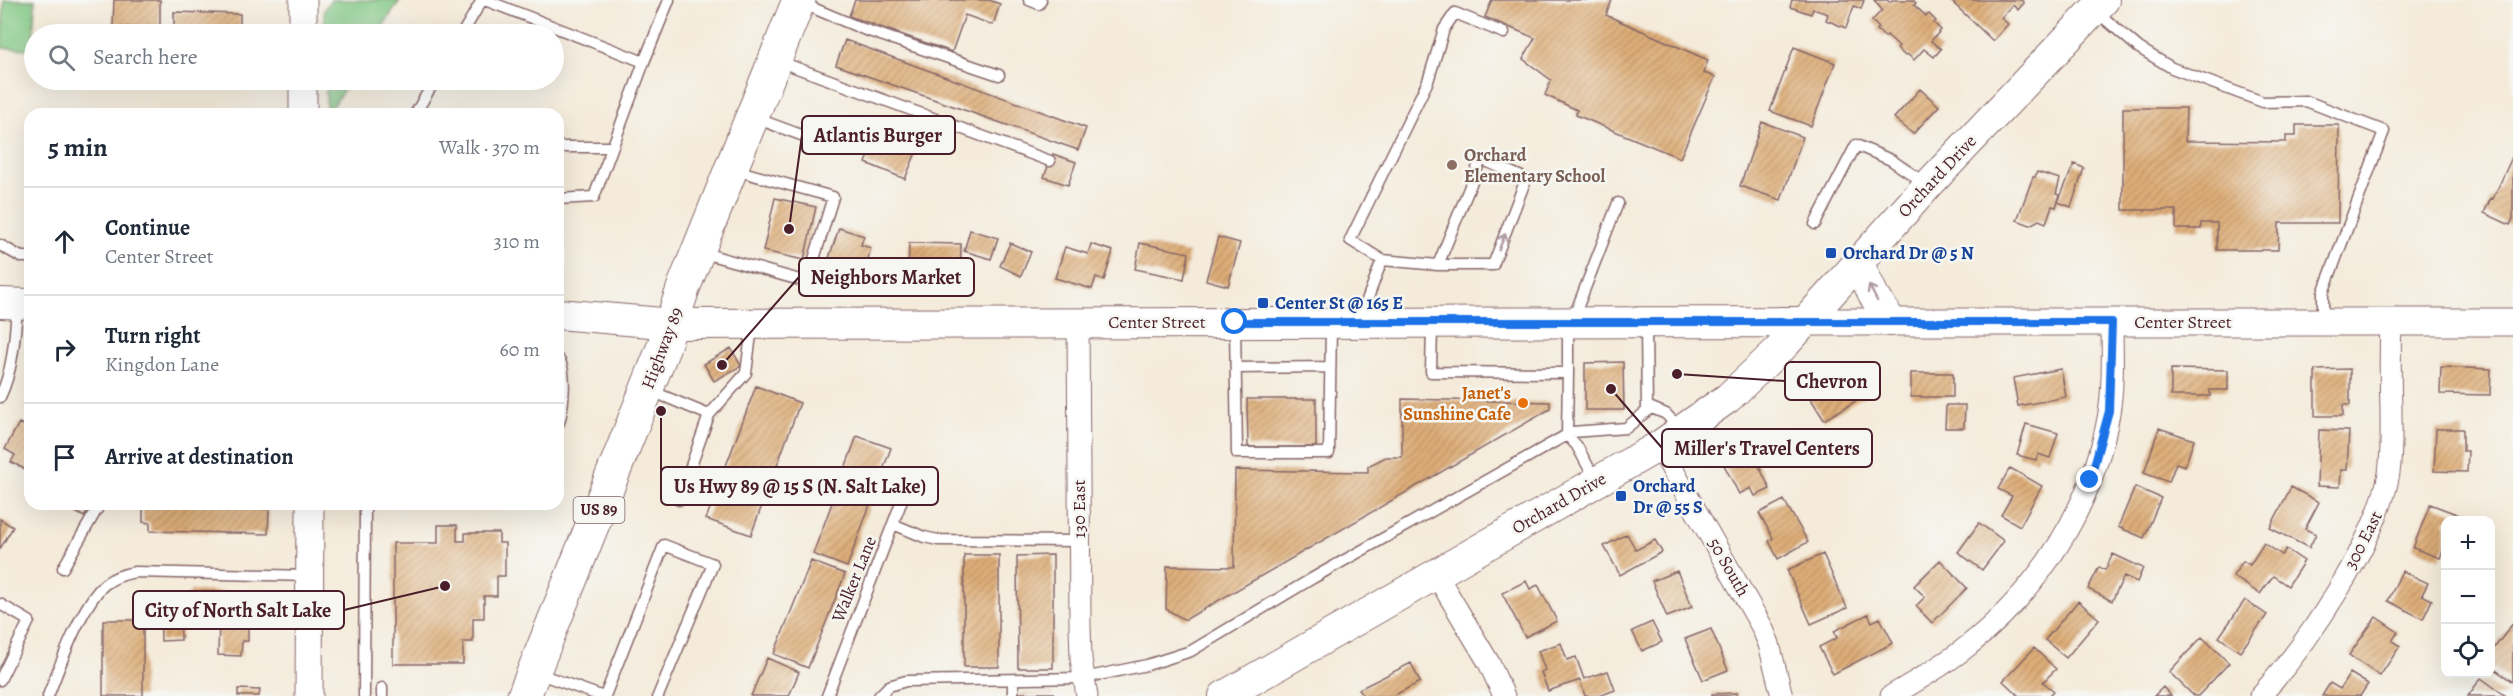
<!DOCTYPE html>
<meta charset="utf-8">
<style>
body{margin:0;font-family:Alegreya,serif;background:#f6f6f7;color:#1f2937}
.controls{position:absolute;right:18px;bottom:18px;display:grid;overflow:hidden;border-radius:12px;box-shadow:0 6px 24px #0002}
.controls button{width:54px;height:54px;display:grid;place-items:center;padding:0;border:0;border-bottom:2px solid #e0e1e3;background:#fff;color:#1f2937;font:30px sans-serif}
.stop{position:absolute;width:18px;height:18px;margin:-14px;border:4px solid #1a73e8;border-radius:50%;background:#fff}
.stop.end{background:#1a73e8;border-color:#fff;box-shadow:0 2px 6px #0008}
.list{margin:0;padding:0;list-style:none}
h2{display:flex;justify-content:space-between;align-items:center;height:78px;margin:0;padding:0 24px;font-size:26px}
h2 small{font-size:20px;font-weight:400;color:#747a83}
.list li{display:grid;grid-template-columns:39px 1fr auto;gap:18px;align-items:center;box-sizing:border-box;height:108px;padding:0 24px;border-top:2px solid #e0e1e3}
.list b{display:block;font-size:22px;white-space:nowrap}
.list p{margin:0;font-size:20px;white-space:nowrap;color:#747a83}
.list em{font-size:20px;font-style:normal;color:#747a83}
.icon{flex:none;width:33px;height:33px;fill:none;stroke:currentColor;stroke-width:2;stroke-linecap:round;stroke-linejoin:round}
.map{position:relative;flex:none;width:2513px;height:696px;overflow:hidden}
.search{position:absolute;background:#fff;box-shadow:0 6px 24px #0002;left:24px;top:24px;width:540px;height:66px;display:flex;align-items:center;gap:15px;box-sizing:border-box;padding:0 21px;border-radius:33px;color:#747a83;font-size:22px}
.panel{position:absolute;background:#fff;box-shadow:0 6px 24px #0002;left:24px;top:108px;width:540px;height:402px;border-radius:18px}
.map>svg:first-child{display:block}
</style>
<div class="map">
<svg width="2513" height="696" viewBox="0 0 2513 696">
<defs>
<pattern id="building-hatch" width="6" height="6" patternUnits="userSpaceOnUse" patternTransform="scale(1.5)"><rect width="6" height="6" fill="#deae78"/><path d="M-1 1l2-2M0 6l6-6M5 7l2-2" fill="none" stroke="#b68d63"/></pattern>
</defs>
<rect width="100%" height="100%" fill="#f6f6f2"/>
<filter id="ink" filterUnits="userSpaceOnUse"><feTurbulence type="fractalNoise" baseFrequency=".0167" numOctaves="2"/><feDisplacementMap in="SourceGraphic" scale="12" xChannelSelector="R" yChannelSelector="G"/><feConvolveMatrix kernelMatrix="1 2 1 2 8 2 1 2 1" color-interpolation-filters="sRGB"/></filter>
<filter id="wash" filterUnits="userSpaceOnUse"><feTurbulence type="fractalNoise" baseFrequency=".008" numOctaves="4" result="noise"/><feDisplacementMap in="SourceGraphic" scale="24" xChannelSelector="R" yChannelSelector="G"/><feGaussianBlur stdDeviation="1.35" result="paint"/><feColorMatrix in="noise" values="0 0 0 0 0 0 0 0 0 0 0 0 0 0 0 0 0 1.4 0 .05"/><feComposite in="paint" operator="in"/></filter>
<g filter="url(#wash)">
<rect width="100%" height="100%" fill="#f4ebda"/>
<path fill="#7fc682" stroke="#647256" stroke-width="1.5" d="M4,0H35L33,49L2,48Z
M331,0H400L378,34H325L324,10Z
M326,80H350L328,114L326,113Z"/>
<g id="blocks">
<path fill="url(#building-hatch)" d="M114,0H160V28L113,27Z
M855,0H989L1000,4L993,25L965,15L952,52L849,16Z
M1492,0H1612L1606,15L1708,60L1704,73L1715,77L1680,158L1576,115L1577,110L1545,95L1551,80L1523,59L1535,38L1485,17Z
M1792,0H1864L1861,9L1854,6L1846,28L1826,20L1828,14L1813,9L1811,14L1790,7Z
M1874,0H1887L1890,2L1892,0H1913L1916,3L1914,5L1926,16L1929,14L1936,21L1934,23L1941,30L1931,41L1941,49L1934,57L1924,49L1914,60L1907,54L1905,56L1897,48L1899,46L1887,35L1885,37L1877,30L1879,28L1872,21L1882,10Z
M1950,0H2021L2024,3L2018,10L2013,5L2001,18L2008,24L1993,41Z
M174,12L240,14V34H174Z
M845,40L1086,128L1078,150L836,65Z
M1794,47L1835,63L1811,126L1770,111Z
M1920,89L1939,106L1913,134L1894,118Z
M2123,108H2186L2185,141L2286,142V136H2296V125H2339L2338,223H2279L2278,250H2217V223H2201V229H2176V210H2123Z
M1762,122L1803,137L1781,200L1740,186Z
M877,134L917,150L905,179L866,163Z
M1053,154L1076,162L1068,185L1044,177Z
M2513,155V219L2510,225L2484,213L2491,198L2493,199Z
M2074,164L2084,168L2071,207L2058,202Z
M2037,172L2060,179L2056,194L2060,195L2056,207L2052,206L2046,223L2039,220L2030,225L2017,220L2033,177H2035Z
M775,198L816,207L804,260L763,251Z
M839,228L864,236L861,245L871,248L865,270L852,266L850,271L827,264Z
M970,230L998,238L991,259L964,251Z
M1218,237L1240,243L1228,286L1206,280Z
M909,243L961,244L960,284L908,283Z
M1010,243L1031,252L1021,276L1000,266Z
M1140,243L1189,253L1184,279L1135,269Z
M1091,244L1113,251L1104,280L1096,277L1092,289L1055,278L1065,247L1088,254Z
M731,348L741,366L714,381L704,364Z
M1623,362L1624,410H1585V363Z
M2441,367L2491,369L2490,395L2440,394Z
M2061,369L2066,397L2018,406L2013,378Z
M2171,369L2228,370V390H2210V396H2171Z
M2350,369V405H2343V416H2315V370Z
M1860,370L1873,391L1824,420L1811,399Z
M1911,373H1953V397H1911Z
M756,386L800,403L751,535L706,519Z
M1247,399H1316V447H1248Z
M1402,399L1550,402V409L1185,620L1166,609L1167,566L1234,567L1235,470L1368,472V466L1386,457H1402Z
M1946,405H1965L1964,428H1945Z
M19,423L30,428V472L11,462L15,455L5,449Z
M2026,424L2058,433L2050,458L2038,454L2036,460L2017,455Z
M2159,428L2194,440L2185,466L2176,463L2169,482L2144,473Z
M2436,429H2463V451H2468L2467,472L2434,471Z
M2319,430L2349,431L2347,470H2341L2340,487L2317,486Z
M857,436L891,448L847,567L813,554Z
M1765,437L1773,454L1757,462L1770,489L1755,496L1751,488L1739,494L1721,459Z
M2010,468L2042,486L2020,526L2001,515L2012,496L1998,489Z
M2135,487L2161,498L2144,538L2118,527Z
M2291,487L2319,502L2305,529L2316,534L2309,548L2270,528Z
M1784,500L1808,542L1778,559L1769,541L1773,538L1759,513Z
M69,504H92L84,517L67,507Z
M143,504H260V509H269L268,534L150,531V523L143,522Z
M2430,504L2467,518L2466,520H2446V544L2440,558L2413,548Z
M0,519L13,527L0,549Z
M1979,523L2004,541L1982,570L1958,552Z
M438,525H457V541H465V533H499V543H505V576H497V596H484V618H473V642H463V664H393V543H438Z
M1627,534L1636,550L1655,540L1662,552L1620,575L1604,546Z
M2264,543L2282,555L2286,549L2304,561L2288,586L2273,576L2260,594L2233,576L2243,561L2250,565Z
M1823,554L1847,608L1811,624L1787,570Z
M2113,554L2143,568L2137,582L2124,576L2112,601L2088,589L2099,567L2105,570Z
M964,555H999V667H964Z
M1053,555V668H1018L1017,556Z
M1940,560L1967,588L1932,623L1916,606L1925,597L1914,586Z
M811,561L845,574L808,668L774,654Z
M1677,571L1692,607L1667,617L1652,581Z
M2402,571L2428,583L2422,595L2432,600L2423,619L2388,601Z
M1526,581L1530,589L1538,585L1557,621L1525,637L1502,593Z
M190,591L237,592V611L189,610Z
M2245,600L2267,615L2240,652L2219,637Z
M2078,601L2099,619L2066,658L2045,640Z
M160,604H180L181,640L161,641Z
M1868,614L1872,622L1880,618L1893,643L1833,674L1819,647L1837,638L1834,631Z
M2376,617L2398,632L2392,641L2400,646L2380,676L2349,655Z
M103,620H143V696H103Z
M219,620L248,621V641H242L241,656L218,655Z
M1652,622L1662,642L1642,651L1632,631Z
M2513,623V682L2490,666V654Z
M1711,629L1728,670L1703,680L1685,639Z
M2202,637L2229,663L2198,696H2194L2169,672Z
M1561,643L1567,660L1576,657L1584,679L1608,671L1615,690L1599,696H1585L1580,680L1548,691L1541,672L1545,670L1538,651Z
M2034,648L2056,669L2043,682L2054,691L2049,696H2019L2003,681Z
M767,658L799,672L789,696H751Z
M1411,663L1420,682L1393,696H1363L1359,689Z
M2350,673L2368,684L2360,696H2322L2330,683L2340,689Z
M2481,678L2506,696H2468Z
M2163,687L2171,696H2154Z
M238,689L260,690L259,696H238Z
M1018,693H1054V696H1018Z
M1737,693L1738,696H1712V694Z"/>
</g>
</g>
<g filter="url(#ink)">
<use href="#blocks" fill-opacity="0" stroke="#866668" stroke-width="1.5"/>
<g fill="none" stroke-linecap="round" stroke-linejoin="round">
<defs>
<path id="service" d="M485,0L644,62L594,197L558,199
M1029,0L1039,4L1041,0
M801,3L863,29L999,75
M2097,12L2139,48L2172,68L2263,102L2306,101L2384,131L2323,293V321
M462,34L482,0
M778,61L1050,161
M644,62L669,0
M415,114L435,80
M755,118L839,149
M558,147H612
M1815,224L1856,145L1891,160L1925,183
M0,245L21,257H30
M700,252L807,282L833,197L735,170
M1438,265L1481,159L1526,179L1493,265H1438L1382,260L1350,240L1428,81L1444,29L1455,13L1504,33
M1360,319L1382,260
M1573,319L1618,203
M1235,325L1237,453H1329L1331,326
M1432,325L1431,372L1568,373V324
M558,359C568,368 563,413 558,425
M1236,368L1330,367
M1568,373L1567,435L1577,446L1596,481
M649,390L709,415L746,373L752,327
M0,397C13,371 15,336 17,307
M1647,406L1666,414L1680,429
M679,500L709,415
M893,524L924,537L938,540L1079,541
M63,568L100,504
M0,604L29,621L0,680
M537,673L601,696
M382,688V696
M48,696C60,666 81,605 105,584C114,577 124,574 135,572L309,576
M364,696L365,504
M605,696L664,545L713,564L658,696
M827,696L912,474
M879,696L889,686L906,681L1084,678L1147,665L1191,651L1313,578L1572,432L1626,428L1647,411L1646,325
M1013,696V680"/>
<path id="minor" d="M1078,322L1080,624L1081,659L1087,696
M1659,446L1762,627L1769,644L1782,696
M1436,574L1489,663L1504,696
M1891,696C1916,681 1941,667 1964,649C2039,591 2093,507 2109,413C2114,383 2112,352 2112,322
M2260,696C2306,646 2378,540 2389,473C2392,452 2391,430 2391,409C2390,380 2390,351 2391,322"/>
<path id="tertiary" d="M303,34V0
M303,114V80
M1805,322H2513
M309,696L310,504"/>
<path id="secondary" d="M1858,262L1874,296L1891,321
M0,303L30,304
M558,314L673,324L1805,322
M1224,696L1659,446L1728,398L1786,343L1928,185L2104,0"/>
<path id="primary" d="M524,696L662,351L684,286L799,0"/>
</defs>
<use href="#service" stroke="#866668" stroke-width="13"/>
<use href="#minor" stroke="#866668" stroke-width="23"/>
<use href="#tertiary" stroke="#866668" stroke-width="29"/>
<use href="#secondary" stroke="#866668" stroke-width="32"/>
<use href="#primary" stroke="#866668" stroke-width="35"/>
<use href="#service" stroke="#fff" stroke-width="10"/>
<use href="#minor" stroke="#fff" stroke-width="21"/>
<use href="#tertiary" stroke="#fff" stroke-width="27"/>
<use href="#secondary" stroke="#fff" stroke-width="30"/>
<use href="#primary" stroke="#fff" stroke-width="33"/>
</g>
<defs><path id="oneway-shaft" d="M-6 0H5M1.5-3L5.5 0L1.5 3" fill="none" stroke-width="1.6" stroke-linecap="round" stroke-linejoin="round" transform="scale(1.5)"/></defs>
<g stroke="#ae9aa0">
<use href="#oneway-shaft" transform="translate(1502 242) rotate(-68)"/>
<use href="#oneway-shaft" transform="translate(1873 293) rotate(-118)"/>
</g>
</g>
<g fill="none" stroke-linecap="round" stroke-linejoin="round" filter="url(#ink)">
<path stroke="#1a73e8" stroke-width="8" d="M1235,322H2112L2109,411L2090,480"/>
</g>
<circle fill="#8d6e63" stroke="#f6f6f2" stroke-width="2" cx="1452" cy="165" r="6"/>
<g fill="#1a4fb4" stroke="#f6f6f2" stroke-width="2">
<rect x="1825" y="247" width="12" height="12" rx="3"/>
<rect x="1257" y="297" width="12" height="12" rx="3"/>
<rect x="1615" y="490" width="12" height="12" rx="3"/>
</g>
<circle fill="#e8710a" stroke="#f6f6f2" stroke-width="2" cx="1523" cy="403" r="6"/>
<g text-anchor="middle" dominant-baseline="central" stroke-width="5" stroke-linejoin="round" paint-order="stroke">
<rect fill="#f6f6f2" stroke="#7e6067" stroke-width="1.5" x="573.5" y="497" width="51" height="26" rx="4.5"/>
<g font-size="16" font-weight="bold" fill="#4a1f2b">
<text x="599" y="510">US 89</text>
</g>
<g font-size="18" font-weight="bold" fill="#785e54" stroke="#f6f6f2" text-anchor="start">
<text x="1464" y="155">Orchard<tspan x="1464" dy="21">Elementary School</tspan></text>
</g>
<g font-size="18" fill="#4a1f2b" stroke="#f6f6f2">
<text transform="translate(1937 176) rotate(-47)">Orchard Drive</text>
<text x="1157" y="322">Center Street</text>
<text x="2183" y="322">Center Street</text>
<text transform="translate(662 348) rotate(-69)">Highway 89</text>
<text transform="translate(1559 503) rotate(-30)">Orchard Drive</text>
<text transform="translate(1079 509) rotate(-90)">130 East</text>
<text transform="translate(2363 540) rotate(-63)">300 East</text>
<text transform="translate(1729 567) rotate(60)">50 South</text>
<text transform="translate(854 579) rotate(-68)">Walker Lane</text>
</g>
<g font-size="18" font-weight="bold" fill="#164399" stroke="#f6f6f2" text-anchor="start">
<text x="1843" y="253">Orchard Dr @ 5 N</text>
<text x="1275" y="303">Center St @ 165 E</text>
<text x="1633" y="486">Orchard<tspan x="1633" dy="21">Dr @ 55 S</tspan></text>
</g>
<g font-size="18" font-weight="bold" fill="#c56008" stroke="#f6f6f2" text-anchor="end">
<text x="1511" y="393">Janet's<tspan x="1511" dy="21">Sunshine Cafe</tspan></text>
</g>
</g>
<path fill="none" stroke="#4a1f2b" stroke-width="2" d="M789 229L802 135M722 365L799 277M1677 374L1785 381M1611 389L1662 448M661 411L661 486M445 586L344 610"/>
<g fill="#4a1f2b" stroke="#f6f6f2" stroke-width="2">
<circle cx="789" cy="229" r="6"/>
<circle cx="722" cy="365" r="6"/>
<circle cx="1677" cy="374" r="6"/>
<circle cx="1611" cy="389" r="6"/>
<circle cx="661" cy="411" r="6"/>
<circle cx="445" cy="586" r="6"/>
</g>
<g fill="#f6f6f2" stroke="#4a1f2b" stroke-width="2">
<rect x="802" y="116" width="153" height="38" rx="6"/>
<rect x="799" y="258" width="175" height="38" rx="6"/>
<rect x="1785" y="362" width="95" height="38" rx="6"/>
<rect x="1662" y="429" width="210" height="38" rx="6"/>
<rect x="661" y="467" width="277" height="38" rx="6"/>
<rect x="133" y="591" width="211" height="38" rx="6"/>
</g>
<g font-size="20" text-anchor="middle" font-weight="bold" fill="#4a1f2b">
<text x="878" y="142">Atlantis Burger</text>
<text x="886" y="284">Neighbors Market</text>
<text x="1832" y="388">Chevron</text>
<text x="1767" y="455">Miller's Travel Centers</text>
<text x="800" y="493">Us Hwy 89 @ 15 S (N. Salt Lake)</text>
<text x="238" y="617">City of North Salt Lake</text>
</g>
</svg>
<div class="controls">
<button>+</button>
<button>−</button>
<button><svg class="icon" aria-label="locate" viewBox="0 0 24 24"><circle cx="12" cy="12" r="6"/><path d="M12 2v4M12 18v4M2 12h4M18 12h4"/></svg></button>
</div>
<div class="stop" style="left:1235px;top:322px"></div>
<div class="stop end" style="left:2090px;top:480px"></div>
<div class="search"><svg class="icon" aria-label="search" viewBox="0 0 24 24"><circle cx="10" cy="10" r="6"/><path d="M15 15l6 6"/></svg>Search here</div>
<section class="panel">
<h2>5 min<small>Walk · 370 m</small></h2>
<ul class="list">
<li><svg class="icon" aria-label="ahead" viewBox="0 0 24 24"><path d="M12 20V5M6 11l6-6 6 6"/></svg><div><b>Continue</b><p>Center Street</p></div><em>310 m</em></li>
<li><svg class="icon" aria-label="right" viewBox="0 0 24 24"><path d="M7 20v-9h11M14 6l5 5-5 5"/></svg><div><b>Turn right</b><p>Kingdon Lane</p></div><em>60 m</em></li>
<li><svg class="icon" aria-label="arrive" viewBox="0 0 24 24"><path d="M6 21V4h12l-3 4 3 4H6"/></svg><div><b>Arrive at destination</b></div></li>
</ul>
</section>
</div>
